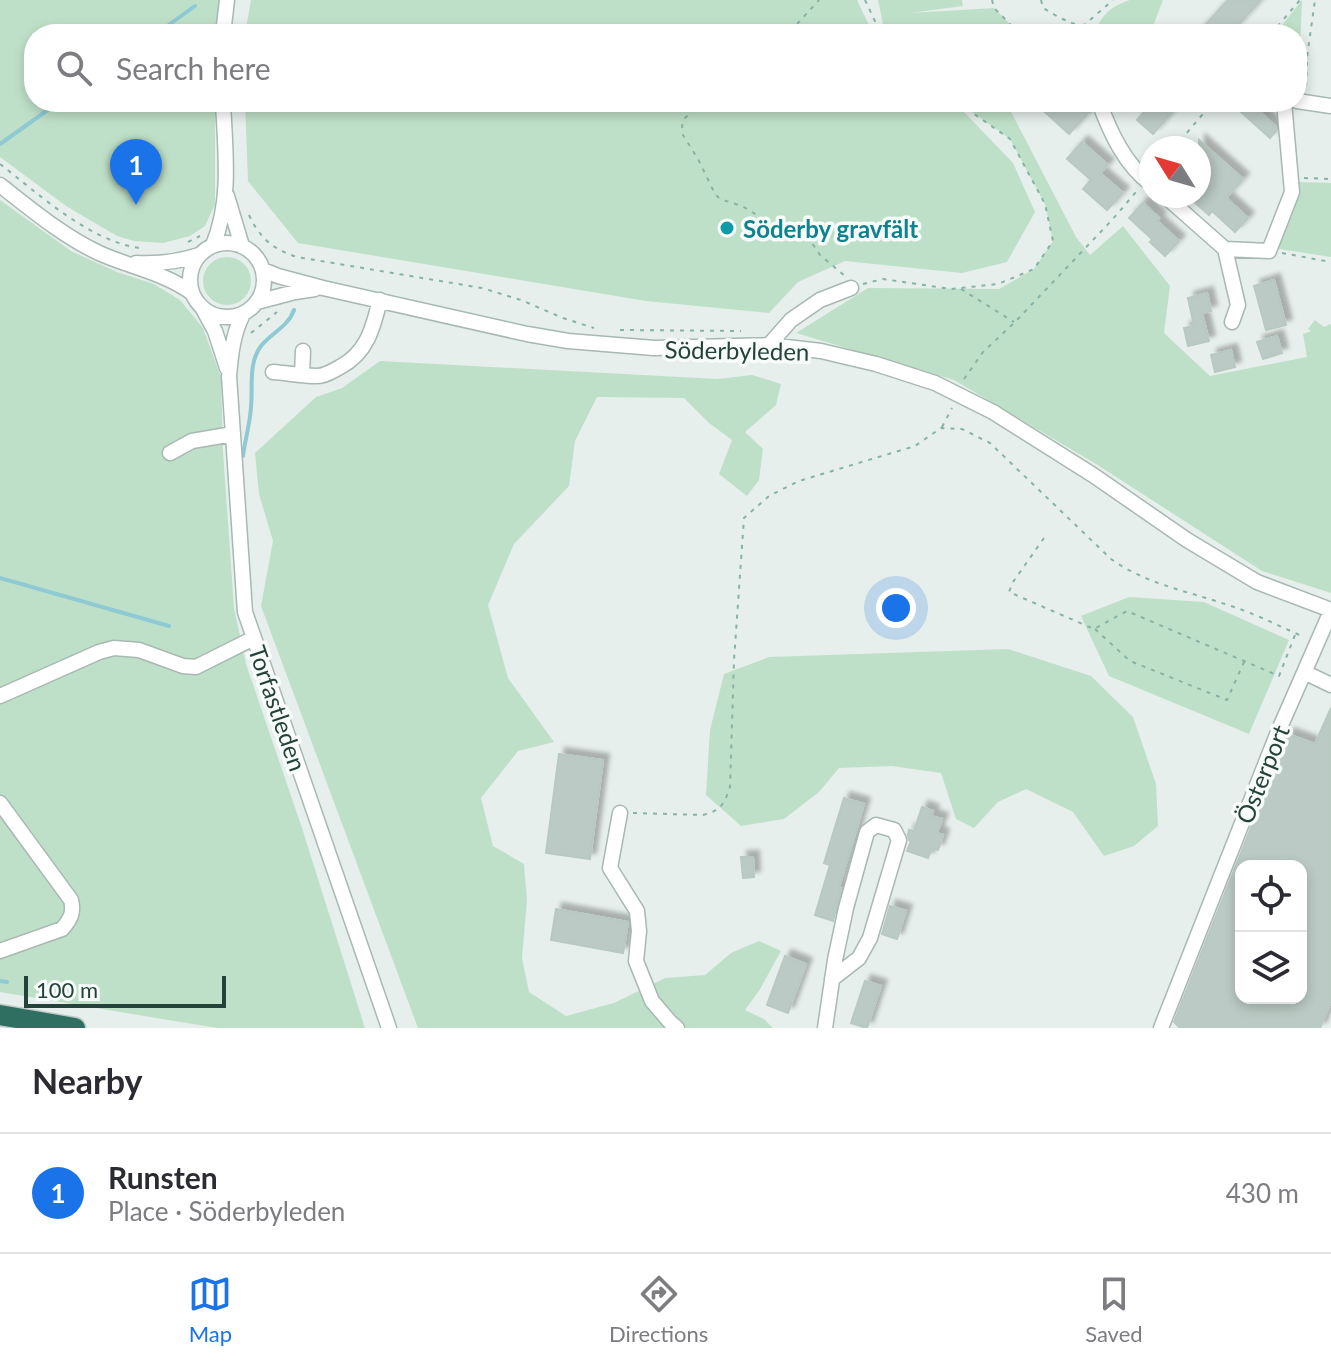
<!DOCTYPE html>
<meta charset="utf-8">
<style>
body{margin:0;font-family:Lato,sans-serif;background:#f7f7f7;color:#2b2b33}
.controls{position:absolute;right:24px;bottom:24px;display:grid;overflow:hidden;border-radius:16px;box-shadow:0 4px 12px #0003}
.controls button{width:72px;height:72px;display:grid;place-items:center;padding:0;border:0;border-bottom:2px solid #e1e1e2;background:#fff;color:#2b2b33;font:40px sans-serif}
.compass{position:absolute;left:1139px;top:136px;width:72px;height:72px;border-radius:50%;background:#fff;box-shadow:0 4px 12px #0003;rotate:307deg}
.scale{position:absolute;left:24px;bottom:20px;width:202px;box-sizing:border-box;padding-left:8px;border:4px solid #24423a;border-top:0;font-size:22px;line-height:28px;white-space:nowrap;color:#24423a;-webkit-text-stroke:6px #f7fbf9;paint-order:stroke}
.you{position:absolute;left:896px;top:608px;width:28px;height:28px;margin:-20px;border:6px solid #fff;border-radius:50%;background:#1a73e8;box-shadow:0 0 0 12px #1a73e833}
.badge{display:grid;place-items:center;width:52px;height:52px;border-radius:50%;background:#1a73e8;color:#fff;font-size:26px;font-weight:700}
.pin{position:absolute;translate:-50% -66px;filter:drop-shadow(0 2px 4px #0008)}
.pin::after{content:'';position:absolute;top:42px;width:28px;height:24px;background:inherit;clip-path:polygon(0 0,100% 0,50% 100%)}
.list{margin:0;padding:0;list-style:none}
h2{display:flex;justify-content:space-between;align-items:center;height:104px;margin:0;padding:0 32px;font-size:34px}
h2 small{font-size:26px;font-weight:400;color:#7c7c81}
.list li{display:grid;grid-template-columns:52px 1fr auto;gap:24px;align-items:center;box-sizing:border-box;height:120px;padding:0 32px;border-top:2px solid #e1e1e2}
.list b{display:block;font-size:30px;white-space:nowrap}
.list p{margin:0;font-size:26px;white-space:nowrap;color:#7c7c81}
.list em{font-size:26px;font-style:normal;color:#7c7c81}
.icon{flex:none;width:44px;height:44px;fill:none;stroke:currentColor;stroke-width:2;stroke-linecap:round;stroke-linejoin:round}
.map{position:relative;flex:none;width:1331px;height:1028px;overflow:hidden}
.search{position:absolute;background:#fff;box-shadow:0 4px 12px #0003;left:24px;right:24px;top:24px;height:88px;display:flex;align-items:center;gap:20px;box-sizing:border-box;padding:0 28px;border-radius:32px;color:#7c7c81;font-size:30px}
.sheet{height:224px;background:#fff}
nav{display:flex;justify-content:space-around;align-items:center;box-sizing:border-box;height:112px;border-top:2px solid #e1e1e2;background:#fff;font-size:22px;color:#7c7c81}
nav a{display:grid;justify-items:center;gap:4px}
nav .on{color:#1a73e8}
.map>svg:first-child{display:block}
</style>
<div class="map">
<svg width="1331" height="1028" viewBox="0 0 1331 1028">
<defs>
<filter id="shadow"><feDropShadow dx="6" dy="-6" stdDeviation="2" flood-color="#0004"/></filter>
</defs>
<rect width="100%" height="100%" fill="#e6efeb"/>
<path fill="#bfe0c8" d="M0,0H220L217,34H34V102H215V204L205,226L190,236L163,243L134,241L117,236L66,206L0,157Z
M251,0H857L873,34H245Z
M878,0H962L963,6L910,13L994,8L1020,34H885Z
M1130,0H1163L1150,34H1094C1103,14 1109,7 1130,0Z
M1302,0L1299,73H1297V34H1275Z
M245,102H947L965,113L1013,163L1035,212L1007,262L962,273L845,261L798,282L769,313L646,301L298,243L248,181Z
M958,102H1006L1076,237L1090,255L1123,226L1170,286L1164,333L1210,376L1307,357L1303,334L1311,331L1308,329L1315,320L1324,327L1331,324V593L1262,571L1096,464L954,380L796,333L868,288L999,289L1034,269L1053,241L1045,204L1010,139Z
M1296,182L1331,183V257L1273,248Z
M0,200L71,251L117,272L154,284L180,300L203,328L221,377L223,451L234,608L246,664L302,828L365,1028H217L0,992Z
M203 281a24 24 0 1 1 48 0a24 24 0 1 1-48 0Z
M380,361L717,379L752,375L781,384L776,405L745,432L763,449L759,480L747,496L719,474L732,440L709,423L684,398L597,397L575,441L569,486L514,544L488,605L508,678L554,742L518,751L481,798L493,846L524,864L527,900L522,958L529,992L566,1016L614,1003L665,978L705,975L731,953L759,941L781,951L759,991L745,1010L764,1019L773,1028H418L261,606L273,541L259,494L255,453L316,397L342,388Z
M1129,597L1204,602L1289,640L1249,734L1109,676L1081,616Z
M1008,649L1091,676L1133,717L1156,784L1158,826L1134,846L1104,856L1073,812L1026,789L998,802L974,828L956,819L941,773L892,766L839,768L819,792L784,819L741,826L706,795L710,730L724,674L769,657Z"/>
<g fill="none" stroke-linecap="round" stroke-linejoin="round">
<path stroke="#8ec9d4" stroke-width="4" d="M156,34L195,6
M0,144L59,102
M243,456C245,440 250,424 251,407C253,387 248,363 261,346C271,333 288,327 294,310
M0,578L169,626
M0,981L7,982"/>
</g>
<path fill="#bbcac4" stroke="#b8c9c2" stroke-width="2" fill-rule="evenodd" filter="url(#shadow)" d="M1228,0H1261L1230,34H1197Z
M1034,102H1073L1087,114L1069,134Z
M1153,102H1165L1174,110L1153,134L1137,120Z
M1230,102H1249L1276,127V131L1270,138Z
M1199,140L1243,179L1226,198L1248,218L1235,232L1212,211L1209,215L1192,200L1196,196H1199Z
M1082,142L1108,165L1100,173L1123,193L1107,210L1083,189L1091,180L1067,159Z
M1143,203L1159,218L1157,221L1179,241L1165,256L1150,242L1152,239L1129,218Z
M1274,280L1286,325L1266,330L1254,286Z
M1207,293L1211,311L1202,313L1209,341L1188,346L1184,328L1194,326L1188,298Z
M1277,336L1282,353L1263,359L1257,342Z
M1231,350L1235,367L1215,372L1211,355Z
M1331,708V1001L1320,1028H1180L1174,1022L1288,734L1315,744ZM1241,866H1301V998H1241Z
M559,754L603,760L590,859L546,853Z
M844,798L864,804L839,887L841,888L833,921L815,915L830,865L824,863Z
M922,807L933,811L931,816L942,819L937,833L943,835L938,850L932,848L928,858L907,851L911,841L909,840L908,835L909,830L914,831Z
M741,857H753L754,877L743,878Z
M890,906L906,911L897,939L882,934Z
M556,909L628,922L623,953L551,940Z
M785,956L806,964L788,1013L767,1005Z
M865,981L881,986L867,1028L851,1023Z"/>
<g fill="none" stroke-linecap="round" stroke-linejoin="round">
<defs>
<path id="minor" d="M223,34L227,0
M1297,101L1331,106
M1099,102C1110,132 1125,165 1151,184
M0,185C32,210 63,236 99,253C130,267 165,273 192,293
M227,196L242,246
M1165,196L1225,249L1269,251L1292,192L1284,102
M190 280a37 37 0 1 1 74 0a37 37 0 1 1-74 0Z
M213,245C232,200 225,149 223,102
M1225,249L1238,305L1232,322
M136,263C158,264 178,262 199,255
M263,270L278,276L323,288L527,334L568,341L654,348L769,345L821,351L876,364L935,383L993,412L1093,475L1187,540L1257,582L1331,610
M257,302L295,292L315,289
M203,309L215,331L227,368
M243,314C233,334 231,353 229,376L245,612L389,1028
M769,345L791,320L820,300L851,288
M273,372C287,373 302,376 317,376C325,376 333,371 340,367C367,353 373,328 380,300
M302,375L303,351
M170,453L192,441L233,434
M1306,673L1331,685
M0,696L99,652L114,648L139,650L183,666L196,667L254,638
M0,803L71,900C74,912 71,919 62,929L0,951
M620,813L610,868L637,911L639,931L636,961L652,1001L670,1022L677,1028
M825,1028L835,960L846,908L867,832L876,825L894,830L899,840L870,938L859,958L832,979
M1161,1028L1278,732L1331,611"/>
<path id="highway" d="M0,1015L75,1028"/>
</defs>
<use href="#minor" stroke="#a8b8b2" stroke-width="17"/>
<use href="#highway" stroke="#c2cac8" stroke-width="23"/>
<path stroke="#86b3a5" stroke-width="2" stroke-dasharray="4 6" stroke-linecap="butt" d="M865,0L881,34
M992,0L994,8L1020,34
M1041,0L1043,8L1060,18L1082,27
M795,34L798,23L819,0
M1076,34L1082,27L1113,0
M1271,34L1300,0
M1297,80H1305
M1306,86L1307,57L1315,0
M702,102L685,118L682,126L683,135L698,159L715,194L720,199L742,206L757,215L770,225L794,231L799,236L812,243L820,255L845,276
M1174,148L1213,102
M0,164C40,195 88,240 139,248
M1304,178L1331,179
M249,215C260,238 272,249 297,257L482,288L521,300L563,318L594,328
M188,242L200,236
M1282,253L1331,262
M863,284L883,279L951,289L998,284L1034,269L1053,241L1045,204L1010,139L957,102
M961,289L1014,322
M620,330L741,331
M251,333L277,312
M964,379L983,352L1015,322L1112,220L1136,192
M942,427L952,408
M1044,538L1013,582L1009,592L1094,629L1127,611L1279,676L1295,635
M1095,629L1130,661L1227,700L1244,662
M633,813L703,815C722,810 724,804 730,787L734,660L744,518L769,496L799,481L915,446L941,428L962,429L990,443L1111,559C1146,584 1187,591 1228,605C1254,613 1279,626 1304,637"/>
<use href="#minor" stroke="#fff" stroke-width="14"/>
<use href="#highway" stroke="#2f6f62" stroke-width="20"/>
</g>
<circle fill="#0f9aa8" stroke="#f7fbf9" stroke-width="3" cx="727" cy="228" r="8"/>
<g text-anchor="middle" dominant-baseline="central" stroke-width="7" stroke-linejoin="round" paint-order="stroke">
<g font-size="24" font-weight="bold" fill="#0d838f" stroke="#f7fbf9" text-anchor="start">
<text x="743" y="228">Söderby gravfält</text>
</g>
<g font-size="24" fill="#24423a" stroke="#f7fbf9">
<text transform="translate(737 350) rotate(1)">Söderbyleden</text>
<text transform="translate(278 708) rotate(71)">Torfastleden</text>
<text transform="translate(1262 774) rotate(-68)">Österport</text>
</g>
</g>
</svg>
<div class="controls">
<button><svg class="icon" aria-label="locate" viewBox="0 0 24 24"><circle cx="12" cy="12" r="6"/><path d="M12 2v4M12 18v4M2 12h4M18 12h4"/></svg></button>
<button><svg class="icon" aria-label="layers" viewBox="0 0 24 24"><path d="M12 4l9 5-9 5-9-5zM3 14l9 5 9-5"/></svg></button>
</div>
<svg class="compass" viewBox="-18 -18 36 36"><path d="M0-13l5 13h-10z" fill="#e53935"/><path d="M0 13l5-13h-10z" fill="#7c7c81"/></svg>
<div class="scale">100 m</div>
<div class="you"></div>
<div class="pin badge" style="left:136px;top:205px">1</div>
<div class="search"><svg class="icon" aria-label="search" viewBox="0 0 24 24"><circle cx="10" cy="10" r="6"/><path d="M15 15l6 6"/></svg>Search here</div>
</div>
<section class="sheet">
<h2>Nearby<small></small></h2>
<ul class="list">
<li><span class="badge">1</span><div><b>Runsten</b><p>Place · Söderbyleden</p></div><em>430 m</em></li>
</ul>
</section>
<nav>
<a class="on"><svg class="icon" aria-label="map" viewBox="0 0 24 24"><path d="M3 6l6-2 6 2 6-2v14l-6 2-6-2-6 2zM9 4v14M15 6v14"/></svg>Map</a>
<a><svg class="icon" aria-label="directions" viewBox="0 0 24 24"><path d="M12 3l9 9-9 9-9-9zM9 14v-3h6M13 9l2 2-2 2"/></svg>Directions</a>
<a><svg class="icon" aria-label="saved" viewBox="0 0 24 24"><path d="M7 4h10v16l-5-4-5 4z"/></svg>Saved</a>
</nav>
